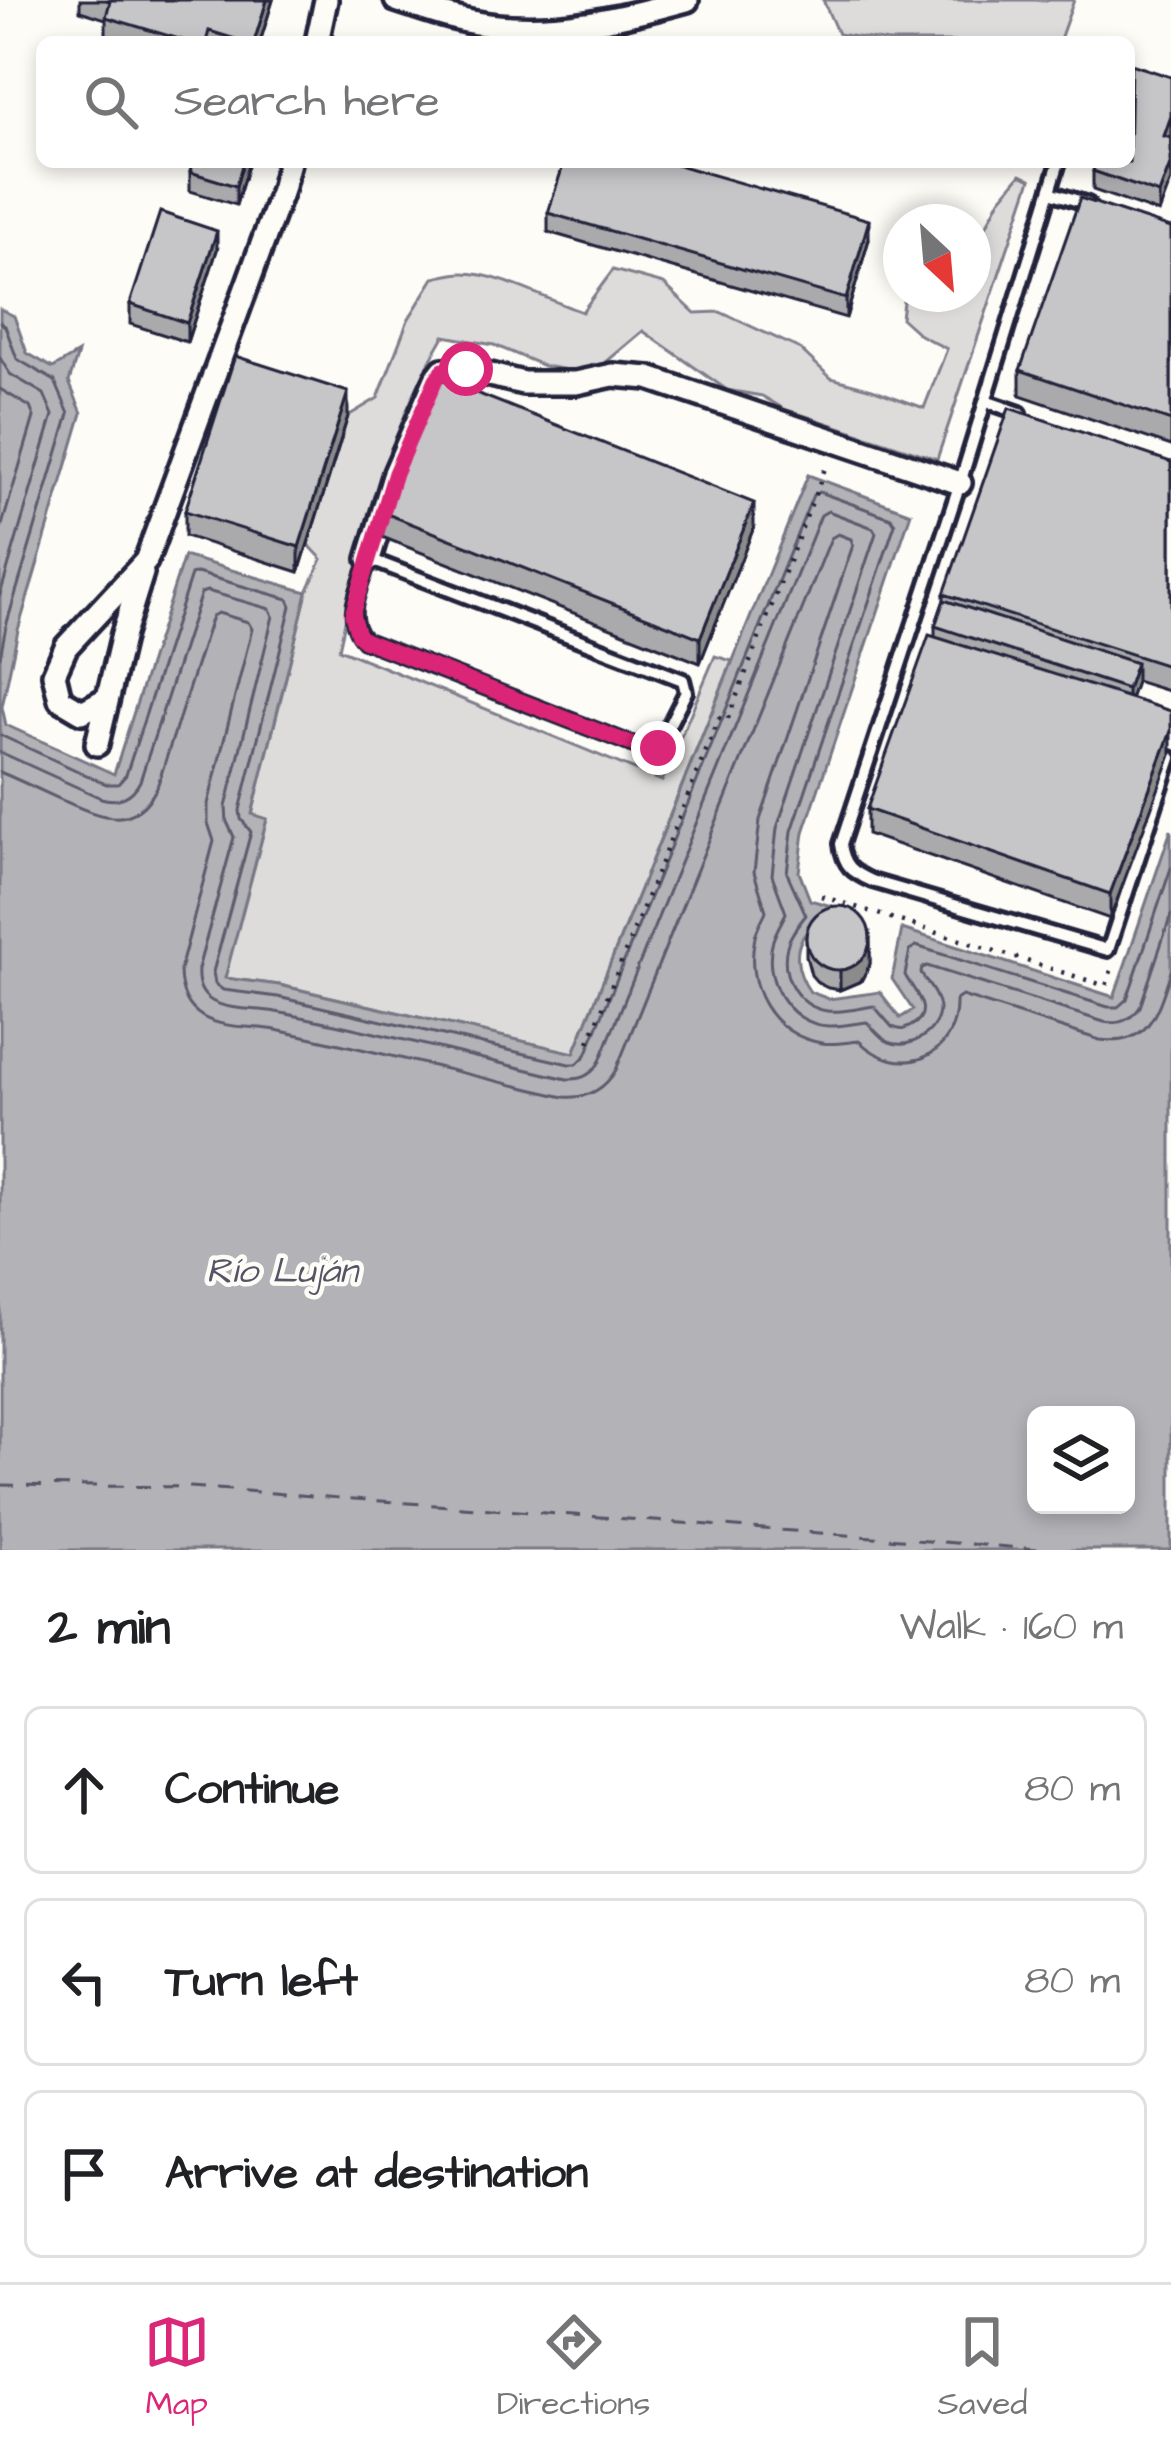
<!DOCTYPE html>
<meta charset="utf-8">
<style>
body{margin:0;font-family:"Architects Daughter",sans-serif;background:#f2f2f2;color:#202124}
.controls{position:absolute;right:36px;bottom:36px;display:grid;overflow:hidden;border-radius:18px;box-shadow:0 6px 18px #0003}
.controls button{width:108px;height:108px;display:grid;place-items:center;padding:0;border:0;border-bottom:3px solid #e0e0e0;background:#fff;color:#202124;font:60px sans-serif}
.compass{position:absolute;left:883px;top:204px;width:108px;height:108px;border-radius:50%;background:#fff;box-shadow:0 6px 18px #0003;rotate:154deg}
.stop{position:absolute;width:36px;height:36px;margin:-27px;border:9px solid #db2777;border-radius:50%;background:#fff}
.stop.end{background:#db2777;border-color:#fff;box-shadow:0 3px 12px #0008}
.list{margin:0;padding:0;list-style:none}
h2{display:flex;justify-content:space-between;align-items:center;height:156px;margin:0;padding:0 48px;font-size:51px}
h2 small{font-size:39px;font-weight:400;color:#757577}
.list li{display:grid;grid-template-columns:78px 1fr auto;gap:36px;align-items:center;box-sizing:border-box;height:168px;margin:0 24px 24px;padding:0 24px;border:3px solid #e0e0e0;border-radius:18px}
.list b{display:block;font-size:45px;white-space:nowrap}
.list em{font-size:39px;font-style:normal;color:#757577}
.icon{flex:none;width:66px;height:66px;fill:none;stroke:currentColor;stroke-width:2;stroke-linecap:round;stroke-linejoin:round}
.map{position:relative;flex:none;width:1171px;height:1550px;overflow:hidden}
.search{position:absolute;background:#fff;box-shadow:0 6px 18px #0003;left:36px;right:36px;top:36px;height:132px;display:flex;align-items:center;gap:30px;box-sizing:border-box;padding:0 42px;border-radius:18px;color:#757577;font-size:45px}
.sheet{height:732px;background:#fff}
nav{display:flex;justify-content:space-around;align-items:center;box-sizing:border-box;height:168px;border-top:3px solid #e0e0e0;background:#fff;font-size:33px;color:#757577}
nav a{display:grid;justify-items:center;gap:6px}
nav .on{color:#db2777}
.map>svg:first-child{display:block}
</style>
<div class="map">
<svg width="1171" height="1550" viewBox="0 0 1171 1550">
<rect width="100%" height="100%" fill="#fdfcf7"/>
<filter id="ink" filterUnits="userSpaceOnUse"><feTurbulence type="fractalNoise" baseFrequency=".00833" numOctaves="2"/><feDisplacementMap in="SourceGraphic" scale="24" xChannelSelector="R" yChannelSelector="G"/><feConvolveMatrix kernelMatrix="1 2 1 2 8 2 1 2 1" color-interpolation-filters="sRGB"/></filter>
<g filter="url(#ink)">
<path fill="#dddcdb" stroke="#807f8b" stroke-width="3" d="M823,0H1074L1059,42H888L838,34Z
M1021,174L1031,179L937,459L784,409L762,396L727,390L643,331L592,374L544,366L494,345L444,336C388,430 362,542 339,649L662,781L715,656L732,661L574,1053L280,985L224,978L267,819L252,815L307,592L322,559L308,544L348,416L378,398L408,320L434,278C443,276 454,273 463,273C498,273 547,300 582,312L613,270L664,284L695,313L720,312L800,349L831,378L872,389L924,408L947,349L920,335L901,318L903,301L911,294H973V252L1000,199Z"/>
<path fill="#b2b2b7" stroke="#787885" stroke-width="3" fill-rule="evenodd" d="M0,309L14,316L27,353L53,368L78,353L69,382L82,413L18,630L2,707L6,725L114,774L184,556L307,592L252,814L267,819L225,978L279,985L574,1053L808,475L911,513L804,832L799,872L810,900L832,906C828,920 823,919 812,927C790,945 796,972 810,992L829,999L880,992L900,1018L913,1010L892,979L902,929L1114,997L1171,830V1550H0ZM1036,1415H1126V1505H1036Z"/>
<g fill="none" stroke-linecap="round" stroke-linejoin="round">
<path stroke="#5c5c6d" stroke-width="3" d="M0,322L5,326L17,359L55,381L69,414L6,626L0,657
M0,358L10,374L44,394L53,415L0,595
M0,389L30,407L34,417L0,532
M0,735L106,784H118L126,775L191,575L197,573L288,599L291,606L240,810L241,819L251,832L213,972L215,984L223,990L278,997L569,1064H577L586,1055L813,495L819,492L891,518L895,524L792,831L787,873L806,915C799,924 790,934 787,946C780,975 796,1006 827,1011C841,1013 860,1008 874,1006L892,1027C903,1030 901,1031 911,1026C936,1012 914,992 905,975L910,950L916,946L1108,1007H1118L1127,999L1171,868
M0,752L101,798C118,803 132,797 140,781L201,593L207,591L270,609L273,616L226,807L227,822L234,837L198,969C197,982 200,994 212,1001C229,1011 257,1008 276,1012C374,1030 470,1057 567,1079C582,1080 593,1074 600,1061L821,515L828,511L873,528L876,533L777,828L772,875L786,913C782,921 776,931 773,940C762,978 786,1023 828,1026C841,1027 855,1023 867,1022C874,1029 880,1038 889,1042C910,1051 940,1031 939,1008C938,995 927,984 921,973L922,968L927,966L1104,1022C1119,1025 1131,1020 1140,1007L1171,915
M0,772C21,781 42,791 64,801C100,817 134,833 157,787L212,616L218,613L248,622L252,629L208,804V823L214,841L180,970C180,989 186,1007 203,1017C224,1029 253,1026 276,1030C372,1050 468,1075 564,1097C587,1099 604,1090 616,1070L831,538L838,534L851,539L853,545L760,820L754,872L766,911C762,920 757,928 755,937C744,986 771,1035 822,1043C834,1045 847,1042 859,1041C901,1081 958,1058 956,1000L962,996L1100,1040C1151,1047 1158,1009 1171,971"/>
<path stroke="#545466" stroke-width="3" stroke-dasharray="15 12" stroke-linecap="butt" d="M0,1485L190,1487L1051,1550"/>
<defs>
<path id="service" d="M1059,162L960,483L841,844C844,866 852,872 872,881L1108,950L1171,758
M1050,192L1088,204
M985,401L1020,413
M369,559L683,680L686,692L658,747L644,749L364,640C342,617 361,586 369,559Z"/>
<path id="minor" d="M396,0C422,8 450,19 477,23C549,36 618,19 687,0
M317,42L326,0
M369,559L395,473L436,379L443,370L466,369L523,383H576L613,375L649,378L960,483
M106,699L82,712L60,699L54,674L66,647L146,561L282,190L289,162
M97,744L123,634L142,573"/>
</defs>
<use href="#service" stroke="#22223b" stroke-width="20"/>
<use href="#minor" stroke="#22223b" stroke-width="30"/>
<path stroke="#22223b" stroke-width="4.5" stroke-dasharray="3 9" stroke-linecap="butt" d="M821,896L1106,986L1112,968
M589,1042L719,718L727,721L826,466"/>
<use href="#service" stroke="#fdfcf7" stroke-width="10"/>
<use href="#minor" stroke="#fdfcf7" stroke-width="21"/>
</g>
<path fill="#aaaaac" stroke="#22223b" stroke-width="3" d="M80,0H273L260,42H126L106,36V19L80,11Z
M1170,138L1159,213L1093,190V171Z
M193,162H249L236,205L190,191V172Z
M548,213L869,239L846,318L548,232Z
M1171,228V446L1020,395V370Z
M217,250L187,342L130,324V304Z
M348,416L299,572L185,536V511Z
M1171,462V692L1136,681L1130,698L1110,919L867,834V809L935,637V626L944,600V594Z
M382,512L754,527L700,663L382,537Z
M870,932V964L861,981L840,990L828,988L818,983L811,975L806,956V937Z"/>
<path fill="#8b8b8c" stroke="#22223b" stroke-width="3" d="M267,0H273L260,42H254Z
M1171,116V135L1164,155V136Z
M243,162H249L236,205V186Z
M1171,162V181L1159,213V194Z
M869,220V239L846,318V299Z
M217,231V250L187,342V323Z
M348,392V416L299,572V547Z
M754,503V527L700,663V638Z
M1136,663V682L1127,708V689Z
M1171,731V755L1110,919V894Z
M870,945V964L861,981L840,990V971Z"/>
<path fill="#c6c6c8" stroke="#22223b" stroke-width="3" d="M106,0H267L254,42H245L209,31L206,42H189L106,17L110,1Z
M1131,64L1171,77V116L1164,136L1171,138V162L1159,194L1093,171L1096,162H1129Z
M193,162H243L236,186L190,172Z
M564,162H668L869,220L846,299L548,213Z
M1080,198L1171,228V421L1020,370Z
M160,212L217,231L187,323L130,304Z
M235,356L348,392L299,547L185,511Z
M436,377L754,503L700,638L382,512Z
M1009,408L1171,462V667L944,594Z
M944,600L1136,663L1127,689L935,626Z
M929,635L1171,711V731L1110,894L867,809Z
M806 938a32 32 0 1 1 64 0a32 32 0 1 1-64 0Z"/>
</g>
<g fill="none" stroke-linecap="round" stroke-linejoin="round" filter="url(#ink)">
<path stroke="#db2777" stroke-width="15" d="M466,369L443,370L436,379L395,473L352,615L358,635L364,640L644,749L658,748"/>
</g>
<g text-anchor="middle" dominant-baseline="central" stroke-width="9" stroke-linejoin="round" paint-order="stroke">
<g font-size="36" font-style="italic" fill="#545466" stroke="#fdfcf7">
<text x="282" y="1271">Río Luján</text>
</g>
</g>
</svg>
<div class="controls">
<button><svg class="icon" aria-label="layers" viewBox="0 0 24 24"><path d="M12 4l9 5-9 5-9-5zM3 14l9 5 9-5"/></svg></button>
</div>
<svg class="compass" viewBox="-18 -18 36 36"><path d="M0-13l5 13h-10z" fill="#e53935"/><path d="M0 13l5-13h-10z" fill="#757577"/></svg>
<div class="stop" style="left:466px;top:369px"></div>
<div class="stop end" style="left:658px;top:748px"></div>
<div class="search"><svg class="icon" aria-label="search" viewBox="0 0 24 24"><circle cx="10" cy="10" r="6"/><path d="M15 15l6 6"/></svg>Search here</div>
</div>
<section class="sheet">
<h2>2 min<small>Walk · 160 m</small></h2>
<ul class="list">
<li><svg class="icon" aria-label="ahead" viewBox="0 0 24 24"><path d="M12 20V5M6 11l6-6 6 6"/></svg><div><b>Continue</b></div><em>80 m</em></li>
<li><svg class="icon" aria-label="left" viewBox="0 0 24 24"><path d="M17 20v-9H6M10 6l-5 5 5 5"/></svg><div><b>Turn left</b></div><em>80 m</em></li>
<li><svg class="icon" aria-label="arrive" viewBox="0 0 24 24"><path d="M6 21V4h12l-3 4 3 4H6"/></svg><div><b>Arrive at destination</b></div></li>
</ul>
</section>
<nav>
<a class="on"><svg class="icon" aria-label="map" viewBox="0 0 24 24"><path d="M3 6l6-2 6 2 6-2v14l-6 2-6-2-6 2zM9 4v14M15 6v14"/></svg>Map</a>
<a><svg class="icon" aria-label="directions" viewBox="0 0 24 24"><path d="M12 3l9 9-9 9-9-9zM9 14v-3h6M13 9l2 2-2 2"/></svg>Directions</a>
<a><svg class="icon" aria-label="saved" viewBox="0 0 24 24"><path d="M7 4h10v16l-5-4-5 4z"/></svg>Saved</a>
</nav>
